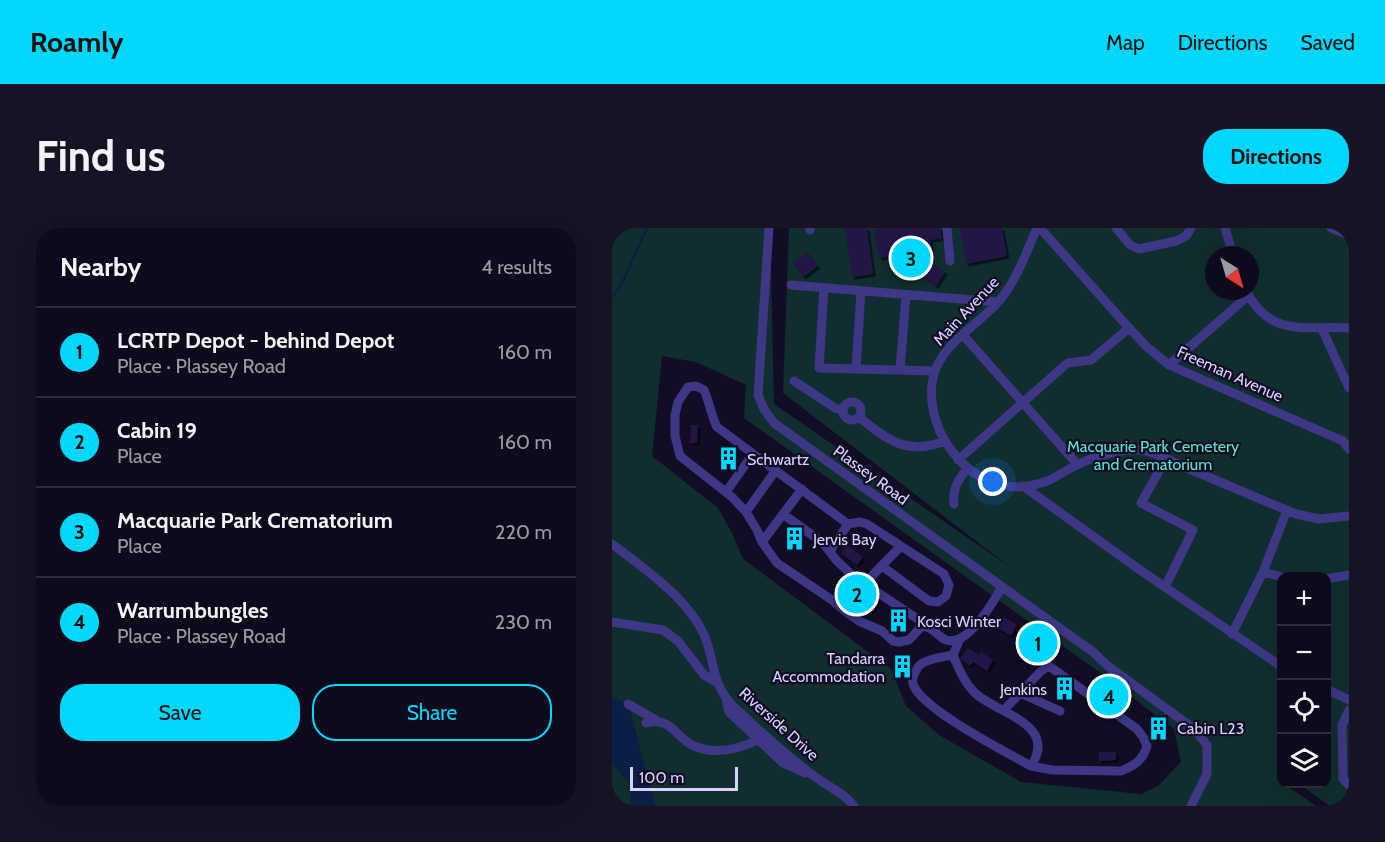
<!DOCTYPE html>
<meta charset="utf-8">
<style>
body{margin:0;font-family:Cabin,sans-serif;background:#171325;color:#f1f3f6}
.controls{position:absolute;right:18px;bottom:18px;display:grid;overflow:hidden;border-radius:12px;box-shadow:0 6px 24px #0002}
.controls button{width:54px;height:54px;display:grid;place-items:center;padding:0;border:0;border-bottom:2px solid #2e2b3b;background:#0e0a1c;color:#f1f3f6;font:30px sans-serif}
.compass{position:absolute;left:593px;top:18px;width:54px;height:54px;border-radius:50%;background:#0e0a1c;box-shadow:0 6px 24px #0002;rotate:143deg}
.scale{position:absolute;left:18px;bottom:15px;width:108px;box-sizing:border-box;padding-left:6px;border:3px solid #d8d1ff;border-top:0;font-size:16px;line-height:21px;white-space:nowrap;color:#d8d1ff;-webkit-text-stroke:4px #120d25;paint-order:stroke}
.you{position:absolute;left:381px;top:254px;width:21px;height:21px;margin:-15px;border:4px solid #fff;border-radius:50%;background:#1a73e8;box-shadow:0 0 0 9px #1a73e833}
.badge{display:grid;place-items:center;width:39px;height:39px;border-radius:50%;background:#00d7fc;color:#111;font-size:20px;font-weight:700}
.pin{position:absolute;translate:-50% -50%;border:3px solid #fff;box-shadow:0 2px 6px #0006}
.list{margin:0;padding:0;list-style:none}
h2{display:flex;justify-content:space-between;align-items:center;height:78px;margin:0;padding:0 24px;font-size:26px}
h2 small{font-size:20px;font-weight:400;color:#9b9aa3}
.list li{display:grid;grid-template-columns:39px 1fr auto;gap:18px;align-items:center;box-sizing:border-box;height:90px;padding:0 24px;border-top:2px solid #2e2b3b}
.list b{display:block;font-size:22px;white-space:nowrap}
.list p{margin:0;font-size:20px;white-space:nowrap;color:#9b9aa3}
.list em{font-size:20px;font-style:normal;color:#9b9aa3}
.actions{display:flex;gap:12px;padding:18px 24px}
.actions a{flex:1;padding:14px 0;border:2px solid #00d7fc;border-radius:24px;text-align:center;font-size:21px;color:#00d7fc}
.actions .main{background:#00d7fc;color:#111}
.icon{flex:none;width:33px;height:33px;fill:none;stroke:currentColor;stroke-width:2;stroke-linecap:round;stroke-linejoin:round}
.map{position:relative;flex:none;width:737px;height:578px;overflow:hidden;border-radius:24px}
header{display:flex;align-items:center;gap:36px;box-sizing:border-box;height:84px;padding:0 30px;background:#00d7fc;color:#111}
header strong{font-size:28px}
nav{display:flex;gap:33px;margin-inline-start:auto;font-size:21px}
.intro{display:flex;align-items:center;justify-content:space-between;box-sizing:border-box;height:144px;padding:0 36px}
h1{margin:0;font-size:42px}
.button{padding:15px 27px;border-radius:24px;background:#00d7fc;color:#111;font-size:21px;font-weight:700}
main{display:flex;gap:36px;padding:0 36px}
aside{flex:1;background:#0e0a1c;border-radius:24px;box-shadow:0 6px 24px #0002}
.map>svg:first-child{display:block}
</style>
<header>
<strong>Roamly</strong>
<nav><a>Map</a><a>Directions</a><a>Saved</a></nav>
</header>
<div class="intro"><h1>Find us</h1><a class="button">Directions</a></div>
<main>
<aside>
<h2>Nearby<small>4 results</small></h2>
<ul class="list">
<li><span class="badge">1</span><div><b>LCRTP Depot - behind Depot</b><p>Place · Plassey Road</p></div><em>160 m</em></li>
<li><span class="badge">2</span><div><b>Cabin 19</b><p>Place</p></div><em>160 m</em></li>
<li><span class="badge">3</span><div><b>Macquarie Park Crematorium</b><p>Place</p></div><em>220 m</em></li>
<li><span class="badge">4</span><div><b>Warrumbungles</b><p>Place · Plassey Road</p></div><em>230 m</em></li>
</ul>
<div class="actions"><a class="main">Save</a><a>Share</a></div>
</aside>
<div class="map">
<svg width="737" height="578" viewBox="0 0 737 578">
<defs>
<filter id="shadow"><feDropShadow dx="2.5" dy="2.5" stdDeviation="0" flood-color="#0009"/></filter>
</defs>
<rect width="100%" height="100%" fill="#120d25"/>
<path fill="#102e2f" fill-rule="evenodd" d="M0,0H158L162,176L398,339L171,165L177,0H737V578H718L687,556H714V349H670V556H676L678,560L704,578H43L16,476L0,469ZM602,27H638V63H602ZM50,128L84,134L134,157L132,190L483,441L562,501L569,534L546,558L529,566L409,554L327,507L294,478L279,441L131,331L120,305L106,280L40,228Z
M0,535L17,555L20,578H0Z"/>
<path fill="#0a1e47" d="M0,469L16,476L43,578H20L17,555L0,535Z"/>
<g fill="none" stroke-linecap="round" stroke-linejoin="round">
<path stroke="#0a1e47" stroke-width="2" d="M0,70L9,57L35,0"/>
</g>
<path fill="#241946" filter="url(#shadow)" d="M233,0H255L261,46L240,49Z
M268,0H328L330,10L318,12L320,21L310,23V29L333,44L324,58L304,44L303,48L283,38L288,27L267,30L261,2Z
M348,0H390L395,28L354,36Z
M195,24L206,38L191,49L181,35Z
M79,197H86L85,215H78Z
M235,317L251,329L245,337L229,325Z
M392,389L405,397L399,408L386,400Z
M423,408L435,415L430,422L418,414Z
M356,420L367,427L369,424L381,432L375,443L361,434L358,438L348,431Z
M487,524H504V532L487,533Z"/>
<g fill="none" stroke-linecap="round" stroke-linejoin="round">
<path stroke="#3d3785" stroke-width="9" d="M157,0L146,167L152,181L162,195L481,424L496,438L582,501L595,517V546L579,578
M335,0L338,33
M425,0C414,25 405,51 388,72C367,97 332,113 322,146C315,169 323,200 337,219C361,253 395,268 435,253C445,249 454,242 463,238C484,227 505,221 529,222C544,224 561,234 575,240C611,255 647,271 684,286L707,291L737,288
M428,0L517,100L535,119L557,137L724,210L731,213L737,221
M504,0L518,17L527,21L564,13L574,8L579,0
M613,0L621,27
M719,0L737,7
M198,2V0
M179,57L386,74
M212,60L207,140L323,143
M634,63C660,111 693,97 737,100
M710,101L737,160
M351,107L465,236
M557,137L637,67
M244,141L249,63
M288,142L294,67
M182,153L223,180L230,182
M231 183a9 9 0 1 1 18 0a9 9 0 1 1-18 0Z
M247,189C275,212 296,228 332,213
M346,232L452,138L456,135L479,132L517,100
M411,258L528,342L670,439
M114,264L141,226
M342,276C340,261 346,252 355,241
M134,284L164,242
M171,286L211,315L225,333L241,348L307,392L310,398
M150,314L190,261
M0,316C32,340 77,371 93,409C103,434 99,453 119,476C125,483 133,488 139,495C159,513 180,532 202,548C216,559 231,564 242,578
M218,323L236,296
M270,338L317,373L326,374L334,368L337,357L332,346L255,296L248,294L236,296L105,199C100,190 97,173 92,162L84,158L76,159L66,174L63,187V208L68,228L120,269L134,284L145,302L150,314L165,335L220,372L233,383L247,393L270,403L281,413L287,414L297,412L310,398C320,398 325,408 334,412C356,419 381,374 390,359
M651,344L670,349
M714,351L737,347
M252,356L289,318
M553,359L581,302L529,275L554,231
M0,394L51,402L66,413L92,447L104,454
M620,406L651,344L675,282
M341,427C332,429 317,430 309,436C305,439 299,450 301,456C309,481 394,524 419,538C447,495 384,486 362,464C352,454 346,440 341,427L348,411
M714,461L737,472
M408,465L448,483
M114,471L117,484L171,535L193,545
M16,476L44,492
M392,482L429,443L437,438L525,501L531,509L535,518C531,532 522,538 509,543L440,542L419,538
M737,482L730,497L731,551L737,557
M34,495C59,488 63,509 82,518C103,527 127,521 146,512"/>
</g>
<defs>
<symbol id="building-bare" viewBox="-9 -9 18 18"><path d="M-4-6H4V6H1V3H-1V6H-4ZM-2.5-4.3h1.7v1.8h-1.7ZM.8-4.3h1.7v1.8H.8ZM-2.5-1h1.7V.8h-1.7ZM.8-1h1.7V.8H.8Z" fill="#00d7fc" stroke="#120d25" stroke-width="2.5" paint-order="stroke"/></symbol>
</defs>
<g fill-rule="evenodd">
<use href="#building-bare" x="100" y="214" width="33" height="33"/>
<use href="#building-bare" x="166" y="294" width="33" height="33"/>
<use href="#building-bare" x="270" y="376" width="33" height="33"/>
<use href="#building-bare" x="274" y="422" width="33" height="33"/>
<use href="#building-bare" x="436" y="444" width="33" height="33"/>
<use href="#building-bare" x="530" y="484" width="33" height="33"/>
</g>
<g text-anchor="middle" dominant-baseline="central" stroke-width="4.5" stroke-linejoin="round" paint-order="stroke">
<g font-size="16" fill="#d8d1ff" stroke="#120d25">
<text transform="translate(354 83) rotate(-47)">Main Avenue</text>
<text transform="translate(618 146) rotate(24)">Freeman Avenue</text>
<text transform="translate(259 247) rotate(36)">Plassey Road</text>
<text transform="translate(167 496) rotate(42)">Riverside Drive</text>
</g>
<g font-size="16" fill="#58e4c7" stroke="#120d25">
<text x="541" y="218">Macquarie Park Cemetery<tspan x="541" dy="18">and Crematorium</tspan></text>
</g>
<g font-size="16" fill="#d8d1ff" stroke="#120d25" text-anchor="start">
<text x="135" y="231">Schwartz</text>
<text x="201" y="311">Jervis Bay</text>
<text x="305" y="393">Kosci Winter</text>
<text x="273" y="430" text-anchor="end">Tandarra<tspan x="273" dy="18">Accommodation</tspan></text>
<text x="435" y="461" text-anchor="end">Jenkins</text>
<text x="565" y="500">Cabin L23</text>
</g>
</g>
</svg>
<div class="controls">
<button>+</button>
<button>−</button>
<button><svg class="icon" aria-label="locate" viewBox="0 0 24 24"><circle cx="12" cy="12" r="6"/><path d="M12 2v4M12 18v4M2 12h4M18 12h4"/></svg></button>
<button><svg class="icon" aria-label="layers" viewBox="0 0 24 24"><path d="M12 4l9 5-9 5-9-5zM3 14l9 5 9-5"/></svg></button>
</div>
<svg class="compass" viewBox="-18 -18 36 36"><path d="M0-13l5 13h-10z" fill="#e53935"/><path d="M0 13l5-13h-10z" fill="#9b9aa3"/></svg>
<div class="scale">100 m</div>
<div class="you"></div>
<div class="pin badge" style="left:426px;top:415px">1</div>
<div class="pin badge" style="left:245px;top:366px">2</div>
<div class="pin badge" style="left:299px;top:30px">3</div>
<div class="pin badge" style="left:497px;top:468px">4</div>
</div>
</main>
